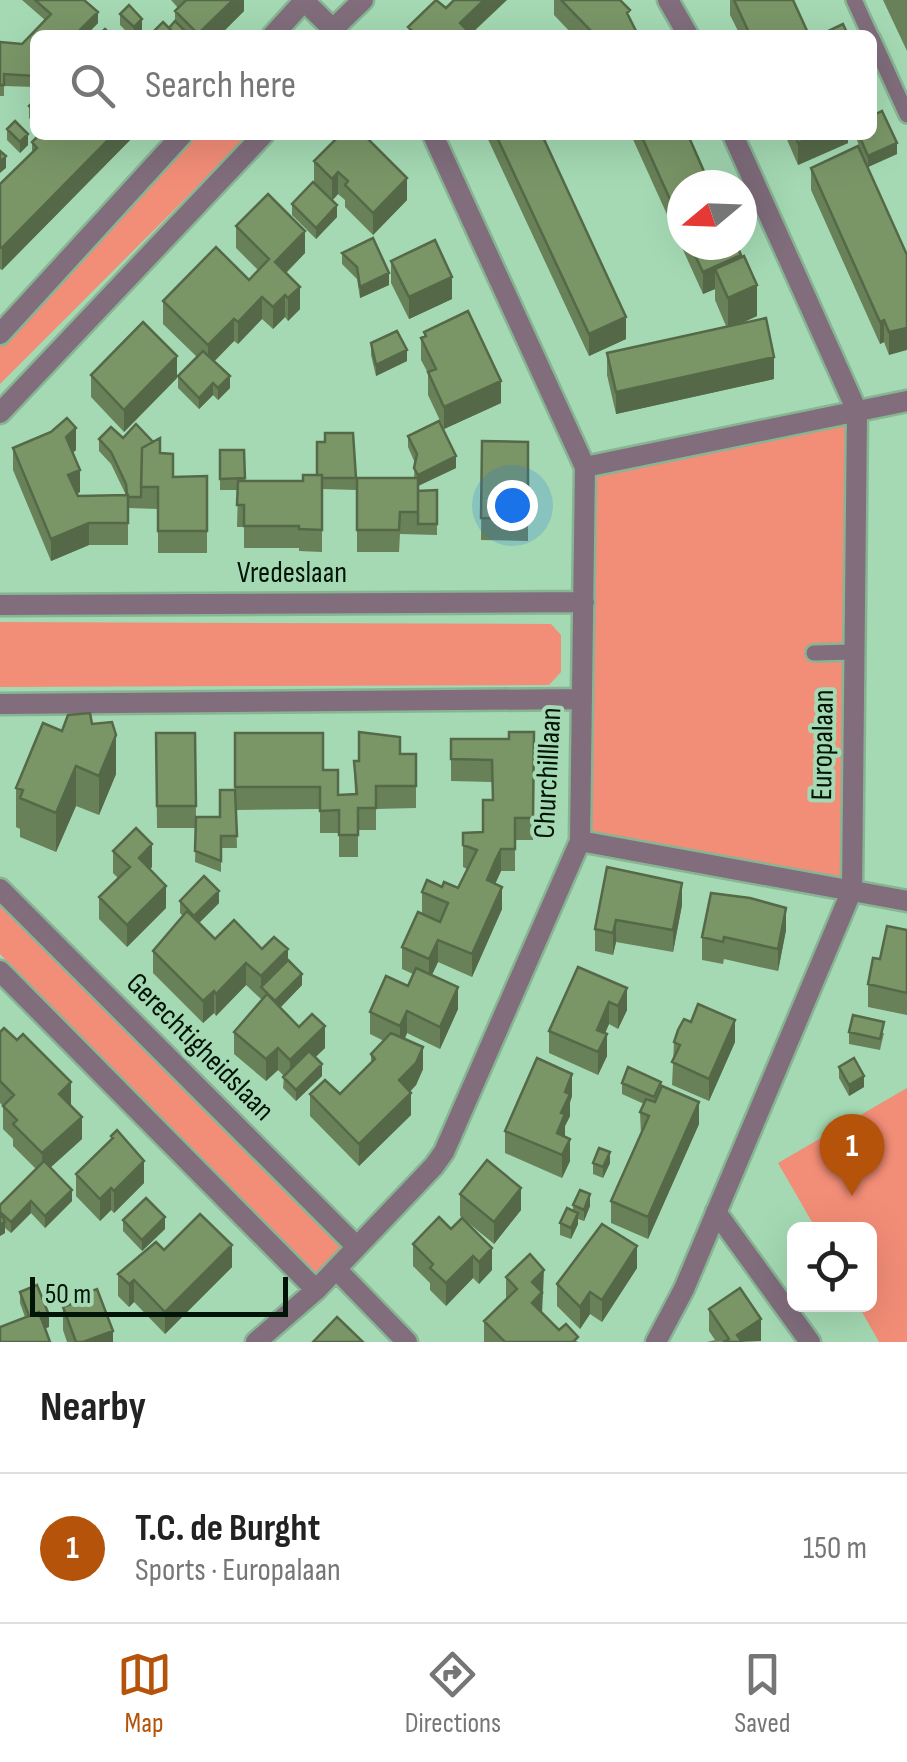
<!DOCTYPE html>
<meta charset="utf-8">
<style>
body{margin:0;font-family:"Sofia Sans Condensed",sans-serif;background:#f2f2f2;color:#222}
.controls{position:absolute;right:30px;bottom:30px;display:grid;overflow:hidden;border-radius:15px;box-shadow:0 10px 40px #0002}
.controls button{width:90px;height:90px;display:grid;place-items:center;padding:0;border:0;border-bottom:2px solid #e0e0e0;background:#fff;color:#222;font:50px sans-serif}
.compass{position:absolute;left:667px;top:170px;width:90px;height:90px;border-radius:50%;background:#fff;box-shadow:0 10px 40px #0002;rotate:251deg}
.scale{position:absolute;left:30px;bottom:25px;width:258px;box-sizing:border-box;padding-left:10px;border:5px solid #021307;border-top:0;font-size:28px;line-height:35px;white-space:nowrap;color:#021307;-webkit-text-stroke:8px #a4d9b3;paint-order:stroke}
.you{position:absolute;left:512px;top:505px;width:35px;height:35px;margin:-25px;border:8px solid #fff;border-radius:50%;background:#1a73e8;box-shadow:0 0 0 15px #1a73e833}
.badge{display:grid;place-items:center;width:65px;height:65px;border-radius:50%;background:#b45309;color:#fff;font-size:32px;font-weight:700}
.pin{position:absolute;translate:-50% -82px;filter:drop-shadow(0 2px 5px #0008)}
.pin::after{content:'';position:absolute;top:52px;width:35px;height:30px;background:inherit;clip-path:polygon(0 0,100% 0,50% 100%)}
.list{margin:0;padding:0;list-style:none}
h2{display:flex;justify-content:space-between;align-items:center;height:130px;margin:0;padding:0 40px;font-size:42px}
h2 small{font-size:32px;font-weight:400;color:#767676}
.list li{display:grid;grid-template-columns:65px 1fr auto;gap:30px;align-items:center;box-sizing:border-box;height:150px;padding:0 40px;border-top:2px solid #e0e0e0}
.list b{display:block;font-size:38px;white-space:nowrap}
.list p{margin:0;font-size:32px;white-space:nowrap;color:#767676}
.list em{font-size:32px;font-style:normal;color:#767676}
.icon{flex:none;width:55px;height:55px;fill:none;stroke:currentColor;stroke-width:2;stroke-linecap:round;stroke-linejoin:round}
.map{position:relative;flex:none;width:907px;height:1342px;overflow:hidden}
.search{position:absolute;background:#fff;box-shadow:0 10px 40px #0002;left:30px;right:30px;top:30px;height:110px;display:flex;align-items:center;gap:25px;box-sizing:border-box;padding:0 35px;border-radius:15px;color:#767676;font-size:38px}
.sheet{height:280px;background:#fff}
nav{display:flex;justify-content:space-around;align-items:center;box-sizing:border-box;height:140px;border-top:2px solid #e0e0e0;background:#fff;font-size:28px;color:#767676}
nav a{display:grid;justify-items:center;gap:5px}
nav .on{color:#b45309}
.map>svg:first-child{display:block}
</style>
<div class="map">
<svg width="907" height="1342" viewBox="0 0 907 1342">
<rect width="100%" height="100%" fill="#a4d9b3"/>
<path fill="#f28d77" d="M194,135H249L0,384V343Z
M848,422L849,884L586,839L592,473Z
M0,622L551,624L561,635V672L549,685L0,687Z
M0,905L349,1247L314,1279L0,954Z
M907,1088V1342H879L858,1305L870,1304V1230L816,1229L778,1163Z"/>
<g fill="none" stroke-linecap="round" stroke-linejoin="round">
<defs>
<path id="lane" d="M854,0L870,35
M872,38L907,115
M814,653L854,652"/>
<path id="street" d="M303,0L339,35
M668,0L688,35
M333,29L363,0
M273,35L304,1
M0,334L182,135
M0,413L263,135
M585,467L907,401
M0,605L584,602
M0,704L582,699
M580,841L907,901
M0,889L357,1247
M0,971L316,1290
M716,1212L810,1342
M336,1269L407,1342
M256,1342L316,1290L434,1166L444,1152L580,841L585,467L433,135
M656,1342L684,1289L852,890L857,411L733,135"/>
</defs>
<use href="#lane" stroke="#87b594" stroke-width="20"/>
<use href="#street" stroke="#87b594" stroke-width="25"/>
<use href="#lane" stroke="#816d7c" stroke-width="15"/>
<use href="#street" stroke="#816d7c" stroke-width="20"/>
</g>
<path fill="#698159" d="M22,0H84L98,23L86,35H35V87L4,86V96H0V42L22,44L45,20Z
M171,0H244V11L220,35H150L169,28L175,21V11L178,8Z
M554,0H620L638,35H573L554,15Z
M730,0H793L808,35H740L730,15Z
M883,0H907V51Z
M120,14L142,30L137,35H130L120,25Z
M35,100V124L29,118V106Z
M7,129L28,145L20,153L7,140Z
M135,135L2,270L0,269V184L32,153V142Z
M486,135H542L626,339L589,356Z
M631,135H688L682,185V245H737L757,316L742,323L774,379L616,414L607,375V353L726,326L715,300V289L703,294Z
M785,135H848V143L798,165Z
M855,135H872L897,154L868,167L907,255L889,355L884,342L880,344L811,190V168L866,164Z
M314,161L407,200L373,235L345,207V200L338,194L332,200L337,217L316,239L292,215V204L314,183Z
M236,226L305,253L286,273L300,309L288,321L285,317L273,329L262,319L238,344L234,341L214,362L230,388L218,400L213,395L199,409L178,388V376L197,357L163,324V301L249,280L258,270L236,248Z
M342,253L389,285L360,298L357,279L342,264Z
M391,261L452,299L409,319L391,283Z
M424,332L501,403L444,429L428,395V373L421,360V338L424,337Z
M371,343L407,361L376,376L371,355Z
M91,375L177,378L124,432L91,397Z
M408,436L456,468L418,486V524L437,490V535L400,534L399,552H357V478H414L415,463L408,447Z
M123,438L160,453L173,477L207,476V553H158V509L128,508V545H89L51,561L13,470V448L76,450L73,452L80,492L77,494L78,496L126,495L111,464L99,451V439Z
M482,441L528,442V541L481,540Z
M220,450H244L245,481H303V475L356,478V490L322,489V552L299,551V548H244V527H237L238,490H220Z
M92,724L116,774L99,815L76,806L56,852L20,837V829L16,827V788L62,731Z
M534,732L533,840H515V871H501L495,884L502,909L472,977L438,962L432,975L458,1009L440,1049L407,1033L405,1039L423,1069L416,1085L410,1092L411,1115L359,1166L310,1116V1094H340L371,1063V1054L384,1041L370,1034V1012L408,986L413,974L402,969V947L422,914V892L442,887L458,888L467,869L463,867V833L483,832L492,800V782L451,781V739H509Z
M156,733H195L196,817H220L235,791V733L323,770L338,795L355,794L354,761L400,754H416V808L376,809V830H358V857H339V833H320V809L236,810L237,848H221V872L195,862L196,828H157Z
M113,851L152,867L150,869L166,908L127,947L99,919V897L118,878L113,873Z
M607,867L682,905L673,952L616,942L613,955L595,951V929Z
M180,901L219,903L199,923L215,939L262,949L288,960L302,985L280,1008L299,1027L325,1048L315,1057L322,1076L296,1101L283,1088L284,1076L278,1070L266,1081L234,1054V1032L262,1000L246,985L216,1016L214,1013L203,1023L153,973V951L183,916L180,913Z
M786,930L778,971L724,959L723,964L702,960V937Z
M907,930V1015L868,1007V984L880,959Z
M578,967L627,1010L618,1029L609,1024L605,1033L607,1056L598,1075L549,1053V1031Z
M0,1032L71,1104L82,1139L50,1168L72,1201L45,1228L31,1213L11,1233L5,1228V1233L0,1236V1205L36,1169L13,1146V1139L3,1129V1106L0,1103Z
M849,1032L884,1033L880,1050L849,1044Z
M674,1042H735L709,1101L672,1085Z
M839,1067L864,1087L849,1096L839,1078Z
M622,1083L661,1089L699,1124L648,1239L611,1223V1201L641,1135L640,1112L644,1104L622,1094Z
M572,1096L570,1102V1116L565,1126V1137L570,1161L562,1178L505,1153V1131Z
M111,1136L144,1183L114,1213L111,1210L100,1221L76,1196V1174L111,1140Z
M593,1163H610L603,1178L593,1174Z
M460,1194L521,1210L494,1244L460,1216Z
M573,1205L590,1206L584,1221L578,1219V1224L571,1239L560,1235V1223L573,1211Z
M439,1217L492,1270L479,1284L473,1278L446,1306L430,1290V1283L413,1266V1244Z
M123,1220L165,1229L142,1251L123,1231Z
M164,1250L232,1267L165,1334L134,1302L129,1307L118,1296V1274Z
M637,1268L602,1322L590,1314L580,1329L557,1306V1284Z
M506,1277L544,1293L542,1295V1313L559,1330L578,1342H484V1321L506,1299Z
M20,1292L49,1327L45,1328L25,1317L20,1303Z
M75,1297L113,1342H67L63,1330V1307L75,1303Z
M709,1309L761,1341L707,1342L715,1340L709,1331Z"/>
<path fill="#556948" d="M233,0H244V11L220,35H198Z
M484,0H507L470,35L460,23Z
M98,12V23L86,35H75Z
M142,19V30L137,35H134V27Z
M28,134V145L20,153V142Z
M113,135H135L2,270V248Z
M816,135H848V143L798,165V143Z
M897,143V154L868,167V156Z
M6,156V168L0,173V162Z
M338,172V194L332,201V179Z
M407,178V200L373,235V213Z
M337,205V217L316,239V228Z
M305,231V253L275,284V262Z
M741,255V277L715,269V289L703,294V272Z
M389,273V285L360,298V287Z
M452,277V299L409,319V297Z
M757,285V316L728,329V298Z
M300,287V309L288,321V298Z
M285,295V317L273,329V307Z
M262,297V319L238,344V322Z
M626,317V339L589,356V334Z
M234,319V341L208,367V345Z
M884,320V342L880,344V322Z
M907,328V350L889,355V332Z
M407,350V361L376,376V365Z
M177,356V378L124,432V410Z
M774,357V379L616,414V392Z
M230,376V388L218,400V388Z
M501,381V403L444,429V407Z
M213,383V395L199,409V398Z
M76,428V450L66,459V437Z
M456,456V468L418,486V475Z
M80,470V492L68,498V475Z
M89,523V545L51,561V539Z
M116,735V774L99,815V776Z
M76,766V806L56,852V813Z
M152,844V867L139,880V858Z
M501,849V871L487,902V880Z
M682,883V905L673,952V930Z
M166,886V908L127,947V925Z
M502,887V909L472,977V954Z
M219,891V903L194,928V916Z
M786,908V930L778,971V949Z
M616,920V942L613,955V933Z
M438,940V962L429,981V959Z
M288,949V971L261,987V976Z
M246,963V985L216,1016V994Z
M302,974V985L275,1013V1001Z
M458,987V1009L440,1049V1027Z
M627,988V1010L618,1029V1006Z
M214,991V1013L203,1023V1001Z
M609,1002V1024L597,1052V1030Z
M407,1011V1033L400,1048V1026Z
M735,1020V1042L709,1101V1079Z
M325,1026V1048L290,1082V1060Z
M607,1034V1056L598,1075V1052Z
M423,1047V1069L416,1085L399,1102V1080Z
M278,1048V1070L266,1081V1059Z
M322,1064V1076L296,1101V1090Z
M572,1074V1096L570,1102V1116L565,1126V1137L557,1155V1133L565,1092Z
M864,1076V1087L849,1096V1085Z
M71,1082V1104L59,1116V1094Z
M411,1093V1115L359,1166V1144Z
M699,1102V1124L648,1239V1217Z
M82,1117V1139L42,1175V1153Z
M570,1139V1161L562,1178V1155Z
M610,1152V1163L603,1178V1167Z
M144,1161V1183L114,1213V1191Z
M111,1188V1210L100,1221V1199Z
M521,1188V1210L494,1244V1222Z
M72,1190V1201L45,1228V1216Z
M590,1194V1206L584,1221V1210Z
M31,1201V1213L11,1233V1222Z
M578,1213V1224L571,1239V1228Z
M165,1217V1229L142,1251V1240Z
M5,1222V1233L0,1236V1224Z
M232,1245V1267L165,1334V1312Z
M637,1246V1268L602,1322V1300Z
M492,1248V1270L479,1284V1262Z
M473,1256V1278L446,1306V1283Z
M544,1270L542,1314L532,1325V1282Z
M134,1280V1302L129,1307V1284Z
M590,1292V1314L580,1329V1307Z
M49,1315V1327L32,1333V1322Z
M761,1319V1341L737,1342V1335Z
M113,1331V1342H83Z"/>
<path fill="#7a9667" stroke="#556948" stroke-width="2.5" d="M35,0H84L98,12L75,35H35V76L4,74V85H0V42L22,44L51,14Z
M186,0H233L198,34L175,11Z
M436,0L446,8L454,0H484L460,23L472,35H416L408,27Z
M561,0H620L630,10L627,13L638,35H595Z
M734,0H793L808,33L804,35H750Z
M129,5L142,19L134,27L120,14Z
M175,21L189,35H176L169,28Z
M163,22L176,35H150Z
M843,24L848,35H820Z
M105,29L111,35H99Z
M35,100V112L29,106Z
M882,111L897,143L868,156L859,135H872V116Z
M15,121L28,134L20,142L7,129Z
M39,135H113L2,248L0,247V184L37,148L32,142Z
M340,135H364L407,178L373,213L345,185L348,181L338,172L332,179L314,161Z
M496,135H542L626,317L589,334Z
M641,135H688L710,185H682V226Z
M795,135H816L798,143Z
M858,146L907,255V328L889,332L884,320L880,322L811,168Z
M0,151L6,156L0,162Z
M313,182L337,205L316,228L292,204Z
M268,194L305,231L275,262L300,287L288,298L285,295L273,307L262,297L238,322L234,319L208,345L163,301L216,247L249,280L269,259L236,226Z
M373,238L389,273L360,287L357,267L342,253Z
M435,240L452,277L409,297L391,261Z
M690,245H737L741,255L703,272Z
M744,256L757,285L728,298L715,269Z
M468,311L501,381L444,407L428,372L436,369L421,338L426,336L424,332Z
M766,318L774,357L616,392L607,353Z
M143,322L177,356L124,410L91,375Z
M397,331L407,350L376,365L371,343Z
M203,351L230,376L218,388L213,383L199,398L178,376Z
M67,418L76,428L66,437L80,470L68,475L78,496L128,495V523H89L51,539L13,448L51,432Z
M439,421L456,456L418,475L414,468L417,454L408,436Z
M136,424L153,442L142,448L141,497H128V495H127L126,484L111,452L99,439L111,427L123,438Z
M325,433H353L356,478H322V475H317V442H325Z
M160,438V453L173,454V477L207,476V531H158V487H141L142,448Z
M482,441L528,442V519L481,518Z
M220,450H244L245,478L220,479Z
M303,475H322V530L299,529V526H244V505H237L238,481H303Z
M357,478H418V512H400L399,530H357Z
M437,490V524H418V491Z
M90,713L92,724L112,722L116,735L99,776L76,766L56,813L20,798L23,790L16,788L43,723L62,731L68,715Z
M359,732L400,737V754H416V786H376V808H358V835H339V810L320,811V787H235V733H323V770H338V795L357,794L354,761H359Z
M509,732H534L533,818H515V849H501L495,861L487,880L502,887L472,954L438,940L429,959L402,947L418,912L440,922L448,903L422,892L427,880L442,887L444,882L458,888L477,850L463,845V833L483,832V800H493L492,760L451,759V739H509Z
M156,733H195L196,806H157Z
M220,790H235L237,836H221V861L195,851L196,817H220Z
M136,828L152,844L139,858L166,886L127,925L99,897L130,867L113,851Z
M607,867L682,883L673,930L616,920L613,933L595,929Z
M204,876L219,891L194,916L180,901Z
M711,893L750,898L786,908L778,949L724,937L723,942L702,937Z
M187,911L215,939L234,920L262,949L274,937L288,949L261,976L246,963L216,994L214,991L203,1001L153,951Z
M887,926L907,930V993L868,984L873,958L880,959Z
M288,960L302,974L275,1001L261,987Z
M578,967L627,988L618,1006L609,1002L597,1030L607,1034L598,1052L549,1031Z
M416,968L458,987L440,1027L407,1011L400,1026L370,1012L386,976L408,986Z
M267,994L299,1027L312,1014L325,1026L290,1060L278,1048L266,1059L234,1032Z
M698,1004L735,1020L709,1079L672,1062L680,1045L674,1042L678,1030L684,1019L691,1022Z
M853,1015L884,1022L880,1039L849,1032Z
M4,1028L17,1040L23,1034L71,1082L59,1094L82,1117L42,1153L13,1124L17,1120L3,1106L14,1095L0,1081V1032Z
M391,1033L423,1047L416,1063L399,1080L411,1093L359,1144L310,1094L325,1080L340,1094L375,1059L371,1054Z
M309,1051L322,1064L296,1090L283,1077Z
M537,1058L572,1074L565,1092L570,1094L561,1113L565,1114L557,1133L570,1139L562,1155L505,1131Z
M854,1058L864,1076L849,1085L839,1067Z
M628,1067L661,1082L654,1097L622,1083Z
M662,1086L699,1102L648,1217L611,1201L649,1116L640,1112L646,1099L655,1102Z
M117,1130L144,1161L114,1191L111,1188L100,1199L76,1174L113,1138L111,1136Z
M599,1148L610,1152L603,1167L593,1163Z
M487,1160L521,1188L494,1222L460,1194Z
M44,1161L72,1190L45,1216L31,1201L11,1222L0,1212L5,1222L0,1224V1205Z
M580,1190L590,1194L584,1210L573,1205Z
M146,1198L165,1217L142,1240L123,1220Z
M567,1208L578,1213L571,1228L560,1223Z
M200,1214L232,1245L165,1312L134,1280L129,1284L118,1274L156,1242L164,1250Z
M439,1217L451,1229L462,1218L492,1248L479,1262L473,1256L446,1283L430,1268L433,1264L413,1244Z
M602,1224L637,1246L602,1300L590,1292L580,1307L557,1284Z
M530,1254L544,1270L532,1282L542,1292L532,1303L559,1330L566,1324L578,1337L573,1342H505L484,1321L517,1289L506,1277Z
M37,1285L49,1315L41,1318L39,1312L29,1316L20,1292Z
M740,1288L761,1319L737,1335L742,1342H723L729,1339L709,1309Z
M97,1289L113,1331L83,1342H76L63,1307L77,1302L75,1297Z
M39,1312L50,1342H0V1327Z
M337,1317L363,1342H313Z"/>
<g text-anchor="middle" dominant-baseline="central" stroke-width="8" stroke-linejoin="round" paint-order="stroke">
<g font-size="30" fill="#021307" stroke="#a4d9b3">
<text x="292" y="573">Vredeslaan</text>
<text transform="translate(823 745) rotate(-89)">Europalaan</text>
<text transform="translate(548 773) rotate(-87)">Churchilllaan</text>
<text transform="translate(200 1047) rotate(45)">Gerechtigheidslaan</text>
</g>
</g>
</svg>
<div class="controls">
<button><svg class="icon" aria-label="locate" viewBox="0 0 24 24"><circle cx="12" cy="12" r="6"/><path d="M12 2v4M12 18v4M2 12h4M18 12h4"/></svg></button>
</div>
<svg class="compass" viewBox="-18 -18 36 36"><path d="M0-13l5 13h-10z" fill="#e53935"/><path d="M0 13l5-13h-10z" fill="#767676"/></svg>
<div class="scale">50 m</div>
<div class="you"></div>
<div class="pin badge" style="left:852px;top:1196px">1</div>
<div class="search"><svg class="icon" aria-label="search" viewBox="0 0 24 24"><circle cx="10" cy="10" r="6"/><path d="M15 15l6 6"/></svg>Search here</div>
</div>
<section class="sheet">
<h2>Nearby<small></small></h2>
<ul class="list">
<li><span class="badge">1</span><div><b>T.C. de Burght</b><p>Sports · Europalaan</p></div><em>150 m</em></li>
</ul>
</section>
<nav>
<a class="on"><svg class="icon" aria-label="map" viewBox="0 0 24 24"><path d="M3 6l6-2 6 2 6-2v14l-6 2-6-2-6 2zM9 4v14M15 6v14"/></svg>Map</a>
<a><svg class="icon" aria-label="directions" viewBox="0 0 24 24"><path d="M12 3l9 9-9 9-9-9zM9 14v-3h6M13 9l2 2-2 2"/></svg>Directions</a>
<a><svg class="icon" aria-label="saved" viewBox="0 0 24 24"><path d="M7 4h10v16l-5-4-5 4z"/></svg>Saved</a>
</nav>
